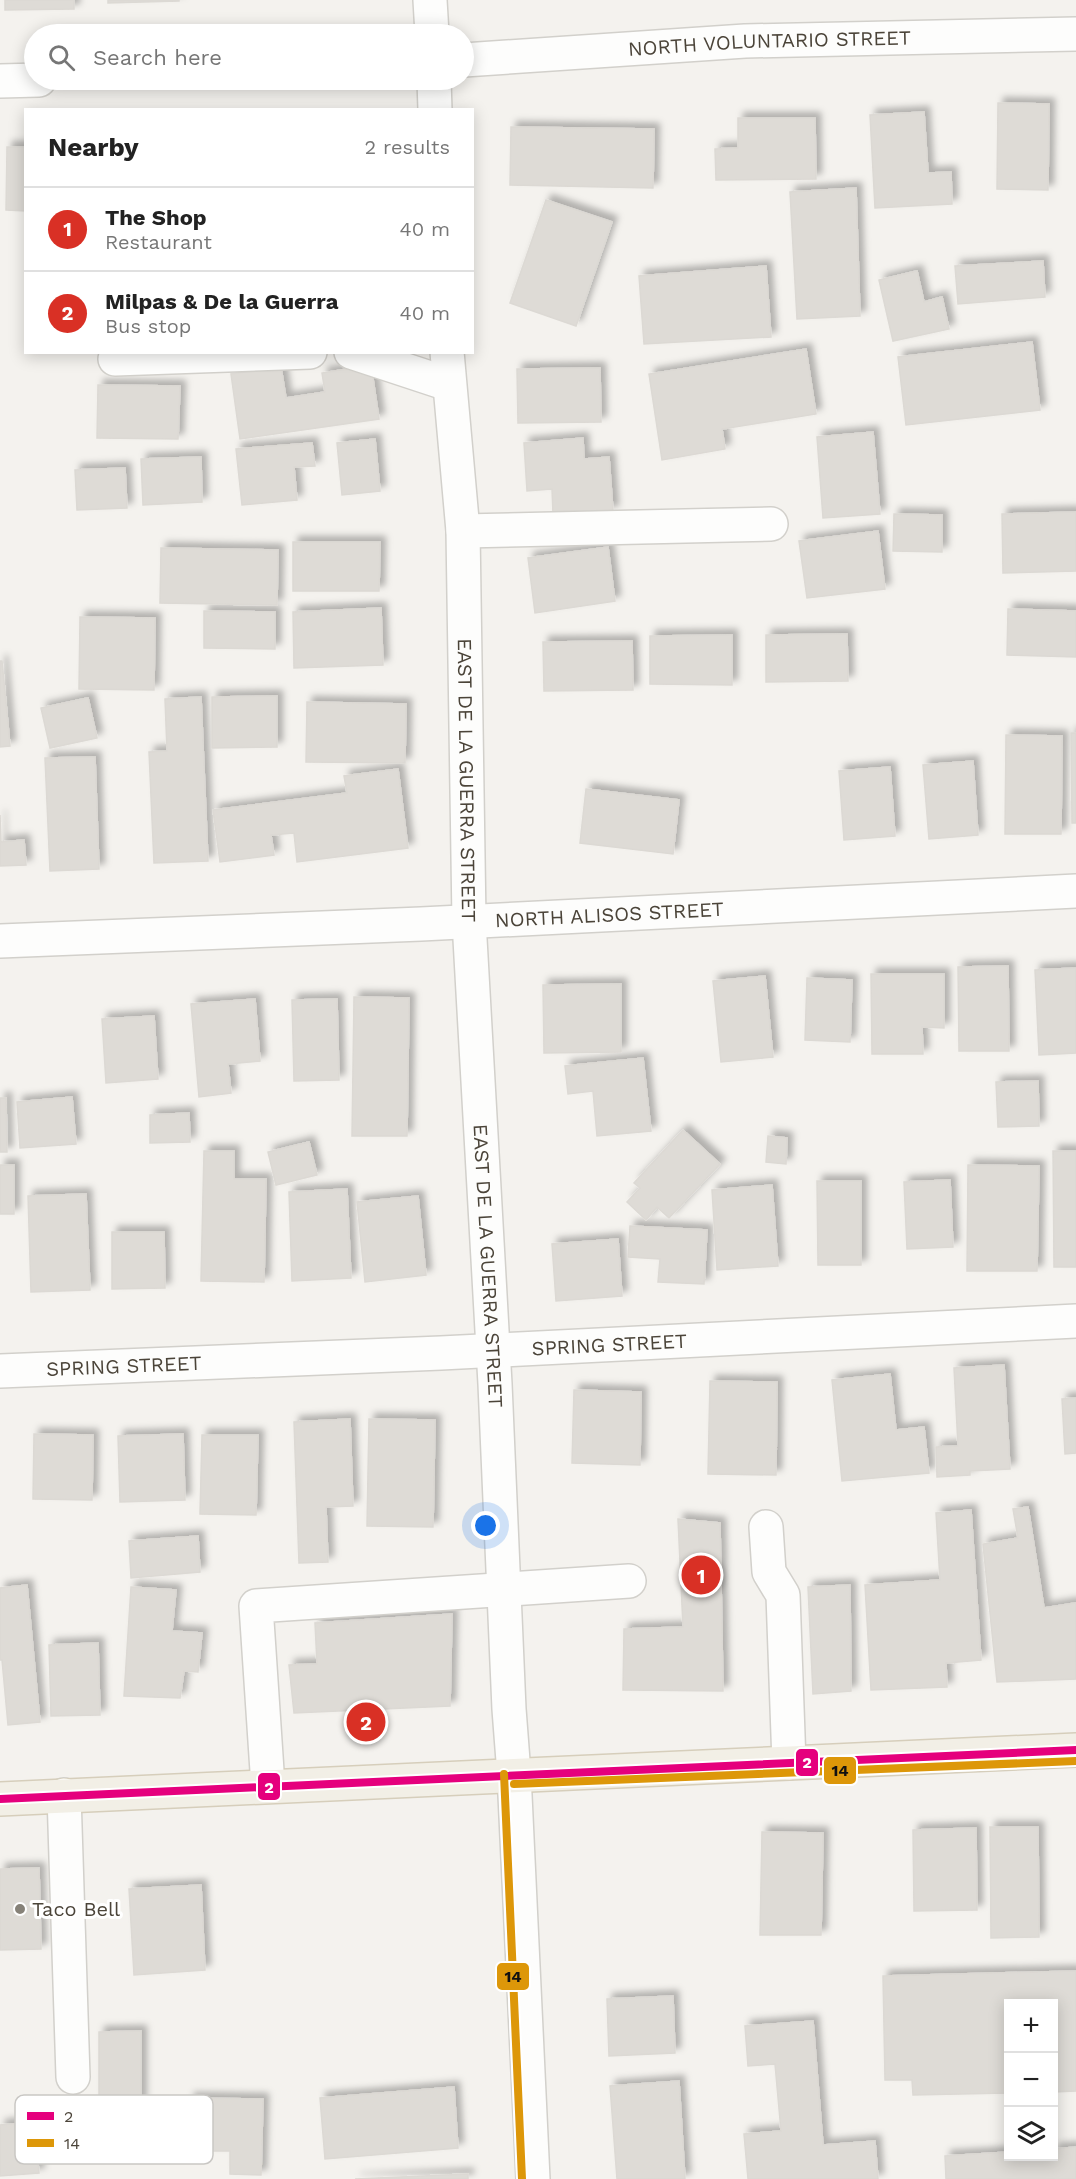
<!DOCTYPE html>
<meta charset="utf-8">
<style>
body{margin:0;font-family:"Work Sans",sans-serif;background:#f6f6f6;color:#222}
.controls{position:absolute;right:18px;bottom:18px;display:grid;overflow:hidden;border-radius:0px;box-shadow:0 3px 15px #0003}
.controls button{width:54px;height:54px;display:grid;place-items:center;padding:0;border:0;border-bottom:2px solid #e0e0e0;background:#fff;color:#222;font:30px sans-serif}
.you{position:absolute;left:486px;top:1526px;width:21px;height:21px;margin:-15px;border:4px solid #fff;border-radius:50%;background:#1a73e8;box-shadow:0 0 0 9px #1a73e833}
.badge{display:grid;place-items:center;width:39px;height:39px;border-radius:50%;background:#d93025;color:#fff;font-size:20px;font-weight:700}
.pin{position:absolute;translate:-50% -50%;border:3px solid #fff;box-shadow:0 2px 6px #0006}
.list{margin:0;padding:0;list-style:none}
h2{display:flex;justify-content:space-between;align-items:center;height:78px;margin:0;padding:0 24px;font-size:26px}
h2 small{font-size:20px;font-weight:400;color:#767676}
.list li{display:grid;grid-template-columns:39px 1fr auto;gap:18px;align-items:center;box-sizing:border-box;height:84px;padding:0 24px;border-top:2px solid #e0e0e0}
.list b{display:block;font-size:22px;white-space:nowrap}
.list p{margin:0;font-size:20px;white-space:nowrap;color:#767676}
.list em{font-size:20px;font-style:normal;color:#767676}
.icon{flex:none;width:33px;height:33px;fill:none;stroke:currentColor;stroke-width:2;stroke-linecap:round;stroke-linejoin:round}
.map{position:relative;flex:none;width:1076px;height:2179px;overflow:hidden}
.search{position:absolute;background:#fff;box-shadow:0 3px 15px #0003;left:24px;top:24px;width:450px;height:66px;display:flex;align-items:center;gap:15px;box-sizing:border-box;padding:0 21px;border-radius:33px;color:#767676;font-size:22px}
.panel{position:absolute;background:#fff;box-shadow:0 3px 15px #0003;left:24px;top:108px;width:450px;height:246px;border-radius:0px}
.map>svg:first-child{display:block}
</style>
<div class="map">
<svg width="1076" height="2179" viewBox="0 0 1076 2179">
<defs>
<filter id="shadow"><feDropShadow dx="5.5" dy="-5.5" stdDeviation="3" flood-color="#0004"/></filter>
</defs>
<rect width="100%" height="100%" fill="#f4f2ee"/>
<path fill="#dedbd6" stroke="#dcd9d4" stroke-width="1.5" filter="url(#shadow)" d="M5,0H74V9L5,10Z
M108,0H179V1L108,3Z
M998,103L1049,104L1048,190L997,189Z
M924,112L928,173L951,172L952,204L875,208L870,115Z
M738,118H815L816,179L716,180L715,149L738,148Z
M511,127L654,129L653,188L510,185Z
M7,147H26V211L6,210Z
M856,188L860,316L797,319L790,192Z
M546,200L612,222L576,326L510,303Z
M1043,261L1045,297L958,304L955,266Z
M766,266L771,337L644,344L639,276Z
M917,271L924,302L942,297L949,329L893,341L879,280Z
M1032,342L1040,410L906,425L898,357Z
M806,349L816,414L722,429L725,449L662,460L649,374Z
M371,365L379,419L240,439L231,374L281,367L286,398L325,392L322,373Z
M600,368L601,422L518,423L517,369Z
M98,385L180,386L178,439L97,438Z
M873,432L880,514L823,518L817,437Z
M583,438L584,459L609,457L613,511L553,514L552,489L527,491L524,443Z
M375,439L380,491L342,495L337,443Z
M312,443L315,466L294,467L297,500L242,505L236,449Z
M201,457L202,502L143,505L141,459Z
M125,468L127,508L77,510L75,470Z
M1076,512V571L1003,573L1002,514Z
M894,514L942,515V552L893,551Z
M878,531L885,589L807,598L799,541Z
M293,542H380L379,591H293Z
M608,547L615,601L535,613L528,558Z
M161,548L278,550L277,605L160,603Z
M381,608L383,665L294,668L293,612Z
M1008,609L1076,611V657L1007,655Z
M204,611L275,612V649L204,648Z
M80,617L155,618L154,690L79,689Z
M847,634L848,681L766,682V635Z
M732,635V685L650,684V636Z
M632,641L633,690L544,691L543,642Z
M0,661H2L10,746L0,747Z
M277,696V747L212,748V697Z
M201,697L208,861L154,863L149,752L167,751L165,699Z
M88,698L97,738L50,748L41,708Z
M307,702L406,704L405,763L306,762Z
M1071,733H1076V823H1072Z
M1006,735L1062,736L1061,834H1005Z
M95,757L99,869L50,871L45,758Z
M973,761L978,835L929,839L923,765Z
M890,767L895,836L844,840L839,771Z
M398,769L408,848L297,862L294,833L271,835L274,855L220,862L213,810L347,793L344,776Z
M586,789L679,800L673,854L580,843Z
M0,815L1,842L24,840L26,865L0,866Z
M1008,966L1009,1051H959L958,967Z
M1076,968V1053L1039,1055L1035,970Z
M871,974H944V1028L922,1027L923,1054H872Z
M765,976L773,1057L721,1062L713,981Z
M807,978L852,980L850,1042L805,1040Z
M621,984V1052L544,1053L543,985Z
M354,997L409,998L407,1136H352Z
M255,999L260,1061L228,1064L231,1093L199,1097L191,1004Z
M337,999L339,1080L294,1081L292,1000Z
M154,1016L158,1079L106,1083L102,1019Z
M643,1058L651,1131L597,1136L593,1091L568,1094L565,1066Z
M1038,1081L1039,1126L998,1127L996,1082Z
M72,1097L76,1144L20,1148L17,1102Z
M0,1098H6L7,1152H0Z
M189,1113L190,1142L150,1143V1115Z
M683,1130L720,1164L669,1218L657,1207L646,1220L627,1202L640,1188L634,1183Z
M768,1136L787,1138L786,1164L766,1162Z
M309,1142L317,1175L276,1185L268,1152Z
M204,1151H234V1179H266L264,1282L201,1281Z
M1053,1151H1076V1267H1054Z
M0,1165H14V1214H0Z
M968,1165L1039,1166L1037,1271H967Z
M950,1180L953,1247L907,1249L904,1182Z
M817,1181H861V1265H818Z
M772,1185L778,1266L717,1270L712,1190Z
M347,1189L351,1278L292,1281L289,1192Z
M86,1194L90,1290L31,1292L28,1196Z
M418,1196L426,1275L365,1282L357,1202Z
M630,1226L707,1230L704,1284L658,1282L660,1259L628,1257Z
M112,1232H164L165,1288L112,1289Z
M618,1239L622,1296L556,1301L552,1244Z
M1004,1365L1010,1469L970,1471V1475L937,1477L936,1447L958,1446L954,1368Z
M890,1374L896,1430L924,1427L929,1473L842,1481L832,1380Z
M710,1381L777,1382L776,1475L708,1474Z
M574,1390L641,1392L640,1465L572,1463Z
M1076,1398V1453L1065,1454L1062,1399Z
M350,1419L353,1506L326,1507L328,1562L299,1563L294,1422Z
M369,1419L435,1420L433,1527L367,1526Z
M34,1434L93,1435L92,1500L33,1499Z
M183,1434L185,1500L120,1502L118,1436Z
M202,1435H258L256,1515L200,1514Z
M1028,1507L1044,1608L1076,1603V1679L997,1682L983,1544L1018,1538L1013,1509Z
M971,1510L981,1660L946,1663L947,1687L871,1690L865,1585L940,1580L936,1513Z
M678,1519L720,1523L723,1691L623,1690L624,1629L683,1627Z
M198,1536L200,1572L131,1578L129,1541Z
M27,1585L40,1722L8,1725L2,1660H0V1588Z
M850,1585L851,1691L813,1694L808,1587Z
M131,1587L176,1590L172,1631L202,1633L198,1672L184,1671L180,1698L124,1696Z
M452,1614L450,1706L294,1713L289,1665L317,1664L315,1623Z
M98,1643L100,1715L51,1716L49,1645Z
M990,1827H1038L1039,1937L991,1938Z
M976,1828L977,1910L914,1911L913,1830Z
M762,1832L823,1833L821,1935H760Z
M39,1868L41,1949L0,1950V1869Z
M201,1885L205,1970L134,1975L129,1889Z
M1076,1971V2091L1054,2092V2004H1008V2093L913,2095L912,2080H885L883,1976Z
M673,1996L675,2053L609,2056L607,1999Z
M813,2021L823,2145L875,2141L878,2179H748L744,2134L781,2131L775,2064L748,2066L745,2026Z
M141,2031V2109H99V2032Z
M679,2081L685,2179H617L610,2086Z
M454,2087L458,2148L325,2159L320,2098Z
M189,2098L263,2099L261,2175L230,2174V2151H188Z
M34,2122L39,2173L0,2176V2125Z
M1076,2147V2179H946L945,2156L1008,2152V2156H1054V2149Z
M468,2174V2179H355Z"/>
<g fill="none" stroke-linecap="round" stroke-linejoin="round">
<defs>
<g id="minor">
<path d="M430,0L432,34"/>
<path id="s1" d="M464,60L745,41L1076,34"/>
<path d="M434,80L435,110"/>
<path d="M0,81L39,80"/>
<path d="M351,352L448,384"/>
<path id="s2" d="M447,352L463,531L469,921L495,1384L509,1709L514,1774L533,2179"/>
<path d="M115,359L310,352"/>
<path d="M463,531L771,524"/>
<path id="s3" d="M0,941L421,924L1076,891"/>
<path id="s4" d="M0,1371L441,1353L1076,1321"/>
<path d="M766,1527L769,1572L783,1595L789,1763"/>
<path d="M268,1786L256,1606L629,1581"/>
<path d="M64,1795L73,2077"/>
</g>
<path id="major" d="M0,1799L1076,1750"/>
</defs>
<use href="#minor" stroke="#d2d0cb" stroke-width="36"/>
<use href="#major" stroke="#d6cebb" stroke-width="36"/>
<use href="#minor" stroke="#fdfdfc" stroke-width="33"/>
<use href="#major" stroke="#f2efe6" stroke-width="33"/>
<defs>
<path id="bus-1" d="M0,1799L1076,1750"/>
<path id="bus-2" d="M504,1774L522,2179
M514,1784L1076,1761"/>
</defs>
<use href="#bus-1" stroke="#fff" stroke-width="12"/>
<use href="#bus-2" stroke="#fff" stroke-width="12"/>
<use href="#bus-1" stroke="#e5007d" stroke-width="8"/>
<use href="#bus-2" stroke="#dd9709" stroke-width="8"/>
</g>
<circle fill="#868178" stroke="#fff" stroke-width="2" cx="20" cy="1909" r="6"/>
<g text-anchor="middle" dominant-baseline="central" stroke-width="6" stroke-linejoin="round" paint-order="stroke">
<g font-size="20" fill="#4b4439" stroke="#fff">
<text stroke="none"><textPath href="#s1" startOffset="306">NORTH VOLUNTARIO STREET</textPath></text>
<text stroke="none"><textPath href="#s2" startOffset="429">EAST DE LA GUERRA STREET</textPath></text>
<text stroke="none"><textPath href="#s3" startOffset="610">NORTH ALISOS STREET</textPath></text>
<text stroke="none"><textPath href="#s2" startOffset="915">EAST DE LA GUERRA STREET</textPath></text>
<text stroke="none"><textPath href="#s4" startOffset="610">SPRING STREET</textPath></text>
<text stroke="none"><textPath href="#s4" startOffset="124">SPRING STREET</textPath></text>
</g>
<g font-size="20" fill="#4b4439" stroke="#fff" text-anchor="start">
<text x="32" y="1909">Taco Bell</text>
</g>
</g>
<rect x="15" y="2095" width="198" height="69" rx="9" fill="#fff" stroke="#c9c7c4" stroke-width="1.5"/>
<rect x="27" y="2112" width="27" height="8" fill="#e5007d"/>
<rect x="27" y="2139" width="27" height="8" fill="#dd9709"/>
<g font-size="16" fill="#4b4439">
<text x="64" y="2122">2</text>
<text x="64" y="2149">14</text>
</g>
<g stroke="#fff" stroke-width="2">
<rect x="795" y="1748" width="24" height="29" rx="6" fill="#e5007d"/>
<rect x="823" y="1756" width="34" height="29" rx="6" fill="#dd9709"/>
<rect x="257" y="1772" width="24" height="29" rx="6" fill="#e5007d"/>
<rect x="496" y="1962" width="34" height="29" rx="6" fill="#dd9709"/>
</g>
<g font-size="16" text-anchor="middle" font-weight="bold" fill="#fff">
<text x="807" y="1768">2</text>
<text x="269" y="1793">2</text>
</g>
<g font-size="16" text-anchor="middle" font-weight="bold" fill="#111">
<text x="840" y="1776">14</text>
<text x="513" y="1982">14</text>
</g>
</svg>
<div class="controls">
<button>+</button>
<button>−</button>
<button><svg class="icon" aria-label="layers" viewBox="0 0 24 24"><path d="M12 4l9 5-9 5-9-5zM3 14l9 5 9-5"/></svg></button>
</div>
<div class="you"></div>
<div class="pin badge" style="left:701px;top:1575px">1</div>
<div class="pin badge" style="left:366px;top:1722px">2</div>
<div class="search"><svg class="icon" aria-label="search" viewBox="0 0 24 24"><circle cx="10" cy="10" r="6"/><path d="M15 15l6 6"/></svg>Search here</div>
<section class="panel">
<h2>Nearby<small>2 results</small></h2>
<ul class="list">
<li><span class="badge">1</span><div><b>The Shop</b><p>Restaurant</p></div><em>40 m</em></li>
<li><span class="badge">2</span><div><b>Milpas &amp; De la Guerra</b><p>Bus stop</p></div><em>40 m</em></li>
</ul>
</section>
</div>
